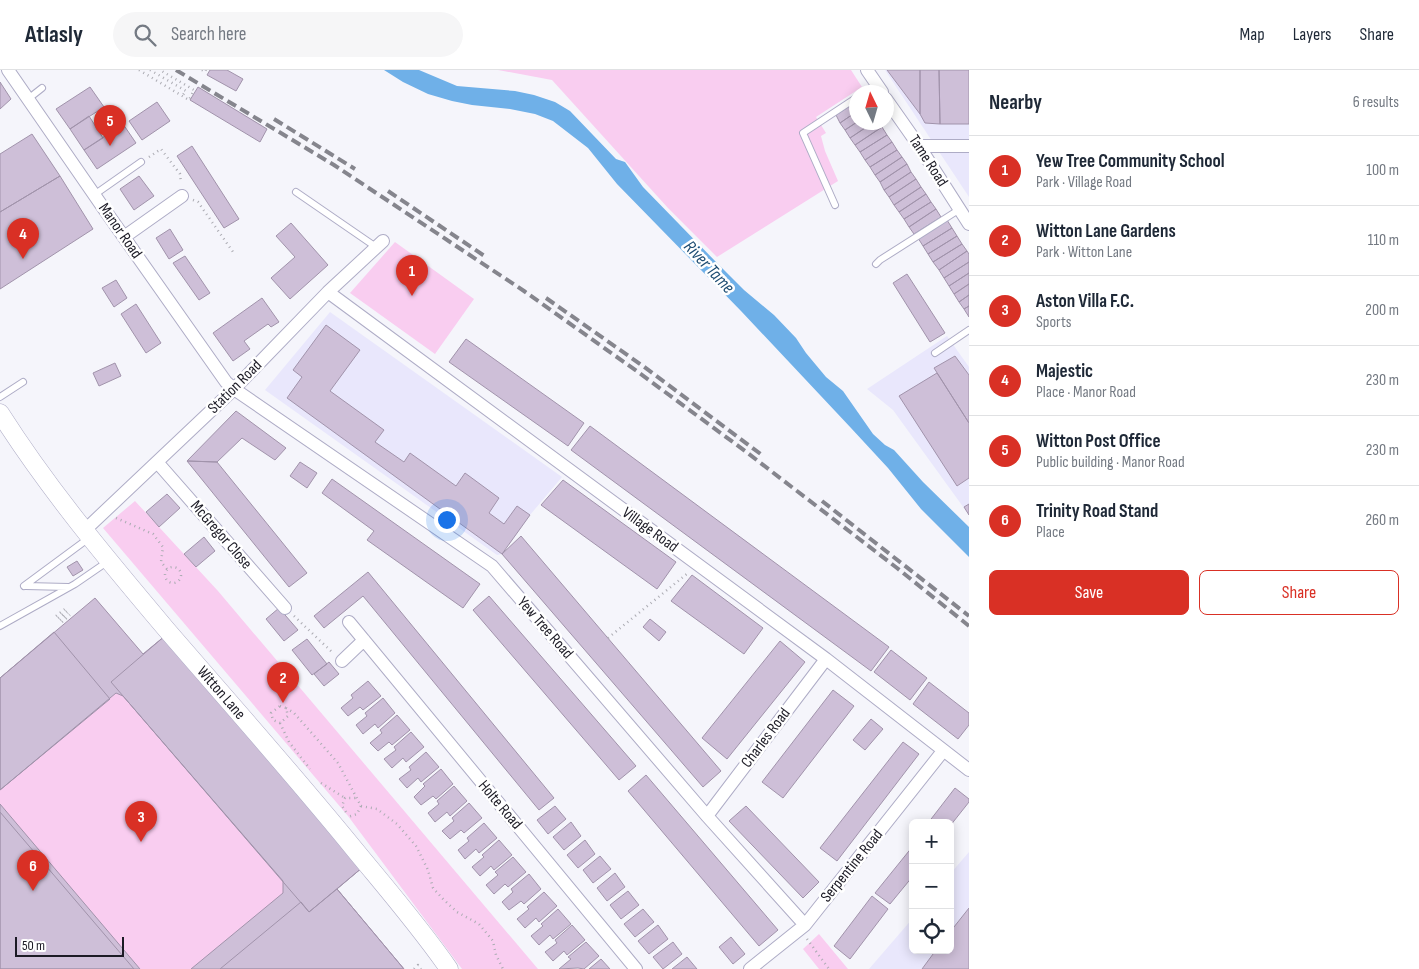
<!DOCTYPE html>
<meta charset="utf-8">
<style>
body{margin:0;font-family:"Sofia Sans Condensed",sans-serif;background:#f6f6f7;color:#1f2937}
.controls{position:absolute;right:15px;bottom:15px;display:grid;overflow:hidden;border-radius:8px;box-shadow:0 2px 12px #0003}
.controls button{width:45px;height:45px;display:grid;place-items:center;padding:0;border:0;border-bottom:1px solid #e0e1e3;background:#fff;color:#1f2937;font:25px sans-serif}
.compass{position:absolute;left:849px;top:15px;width:45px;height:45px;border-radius:50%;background:#fff;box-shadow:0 2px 12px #0003;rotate:355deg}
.scale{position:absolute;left:15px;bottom:12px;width:109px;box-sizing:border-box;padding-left:5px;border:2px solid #1c1b25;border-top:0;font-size:14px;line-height:18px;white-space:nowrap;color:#1c1b25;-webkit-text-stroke:4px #fff;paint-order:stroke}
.you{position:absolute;left:446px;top:449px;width:18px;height:18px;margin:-12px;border:4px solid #fff;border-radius:50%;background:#1a73e8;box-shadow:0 0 0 8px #1a73e833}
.badge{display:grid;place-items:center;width:32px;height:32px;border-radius:50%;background:#d93025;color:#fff;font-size:16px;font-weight:700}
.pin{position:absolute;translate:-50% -41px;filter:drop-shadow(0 1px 2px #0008)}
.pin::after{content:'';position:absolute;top:26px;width:18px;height:15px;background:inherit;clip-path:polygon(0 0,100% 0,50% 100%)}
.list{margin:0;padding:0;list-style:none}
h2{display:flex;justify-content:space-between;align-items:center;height:65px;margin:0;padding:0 20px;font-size:21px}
h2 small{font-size:16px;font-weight:400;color:#747a83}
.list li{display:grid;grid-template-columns:32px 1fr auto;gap:15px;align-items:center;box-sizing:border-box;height:70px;padding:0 20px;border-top:1px solid #e0e1e3}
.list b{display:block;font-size:19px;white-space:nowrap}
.list p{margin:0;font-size:16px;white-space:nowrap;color:#747a83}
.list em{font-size:16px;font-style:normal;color:#747a83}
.actions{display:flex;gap:10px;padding:15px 20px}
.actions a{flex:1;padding:11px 0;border:1px solid #d93025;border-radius:8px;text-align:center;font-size:18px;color:#d93025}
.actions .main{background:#d93025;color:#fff}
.icon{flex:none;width:28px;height:28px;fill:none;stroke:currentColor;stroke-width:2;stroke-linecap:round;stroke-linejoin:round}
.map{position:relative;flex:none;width:969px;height:899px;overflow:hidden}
header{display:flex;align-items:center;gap:30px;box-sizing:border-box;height:70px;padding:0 25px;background:#fff;border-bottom:1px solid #e0e1e3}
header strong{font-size:24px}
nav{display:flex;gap:28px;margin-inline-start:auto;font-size:18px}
.search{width:350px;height:45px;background:#f6f6f7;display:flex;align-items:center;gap:12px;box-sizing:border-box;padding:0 18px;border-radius:28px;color:#747a83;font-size:19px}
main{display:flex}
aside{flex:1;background:#fff}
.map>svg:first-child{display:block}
</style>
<header>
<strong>Atlasly</strong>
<div class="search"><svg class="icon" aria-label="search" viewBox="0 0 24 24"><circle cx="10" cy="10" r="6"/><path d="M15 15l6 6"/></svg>Search here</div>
<nav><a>Map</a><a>Layers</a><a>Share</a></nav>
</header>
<main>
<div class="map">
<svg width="969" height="899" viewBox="0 0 969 899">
<rect width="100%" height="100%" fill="#f5f5fb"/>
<path fill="#e9e7fc" d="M885,0H969V127Z
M330,242L562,407L530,445L502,484L497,485L265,320Z
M947,266L969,297V445L893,340L867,319Z
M969,782V899H869L913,848V880H950V804Z"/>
<path fill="#f9cdf0" d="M498,0H851L862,17L816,47L826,63L821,66L825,81L838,111L717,187L668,138L552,10Z
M395,172L474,229L435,284L350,223Z
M135,431L218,521L538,899H462L348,746L103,458Z
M95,528L143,584L166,565L363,797L337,819L404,899H0V608Z
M819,864L848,899H819L803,879Z"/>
<path fill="#6fb0e8" d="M384,0H419L457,16L515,21L534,25L555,32L570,41L616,89L625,92L643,117L716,192L744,220L774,245L796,268L806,283L826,307L843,321L873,364L885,375L894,380L923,412L969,457V487L921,439L888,398L851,358L741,241L617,114L588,78L553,51L535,44L510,39L472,35L452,31L428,24L403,12Z"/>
<path fill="#cebfd8" stroke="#a193ab" d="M210,0H227L243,9L236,21L207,5Z
M887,0H920V44Z
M920,0H939L940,54L925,53L920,44Z
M939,0H969V54H940Z
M0,12L11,29L0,39Z
M90,17L104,37L70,59L56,39Z
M198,17L267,59L260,72L190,30Z
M157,32L170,51L142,70L129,51Z
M856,32V42L840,53L836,45Z
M856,42L857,52L845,60L840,53Z
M89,46L103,68L84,80L70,59Z
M857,52H874L850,68L845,60Z
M874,52H879L882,57L855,75L850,68Z
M123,54L136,73L97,99L84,80Z
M882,57L887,65L860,82L855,75Z
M32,64L60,106L0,142V84Z
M887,65L892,72L865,90L860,82Z
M892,72L897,80L870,97L865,90Z
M192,76L239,149L224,158L177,86Z
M897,80L902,87L875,105L870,97Z
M902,87L907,94L880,112L875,105Z
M907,94L911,102L884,120L880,112Z
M911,102L916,109L889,127L884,120Z
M60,106L93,159L0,219V142Z
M139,106L154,126L134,140L120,119Z
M916,109L921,117L894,135L889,127Z
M921,117L926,124L899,142L894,135Z
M926,124L931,132L904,149L899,142Z
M931,132L936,139L909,157L904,149Z
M936,139L941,147L914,164L909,157Z
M947,150L952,158L923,176L918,168Z
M291,153L328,195L290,229L271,208L295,187L276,166Z
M952,158L957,166L928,184L923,176Z
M170,159L183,180L169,189L156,168Z
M957,166L962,174L933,192L928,184Z
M962,174L967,181L939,200L933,192Z
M967,181L969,184V192L944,208L939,200Z
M185,186L210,223L199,230L173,193Z
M969,192V203L949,216L944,208Z
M969,203V214L954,224L949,216Z
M907,204L945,263L930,272L893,213Z
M116,210L127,228L114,237L102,218Z
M969,214V225L959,232L954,224Z
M969,225V236L964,239L959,232Z
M262,228L279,252L271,257L268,254L244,271L250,279L233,291L213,263Z
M136,234L161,273L146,283L121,244Z
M969,236V247L964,239Z
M326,255L360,280L330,321L384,360L375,372L404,392L410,383L456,416L465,403L499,428L489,443L504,454L517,436L530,445L502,484L287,328L302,307L293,300Z
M466,269L584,353L568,376L449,292Z
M955,286L969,305V353L934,298Z
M115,293L121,306L99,316L93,303Z
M937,303L969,353V408L957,416L899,326Z
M236,341L286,378L275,390L242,368L217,392L187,391Z
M590,356L889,577L871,601L571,380Z
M187,391L217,392L307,503L289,517Z
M300,392L317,403L307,418L290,406Z
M332,409L480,514L463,538L367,470L374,461L322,423Z
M563,410L676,492L657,519L541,435Z
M167,424L180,438L159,457L146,442Z
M969,434V445L964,437Z
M521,466L721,701L703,717L502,484Z
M204,467L215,481L196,497L184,484Z
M77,491L83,500L73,506L67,497Z
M368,502L554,728L539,740L363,526L324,558L314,546Z
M692,505L763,558L744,584L671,531Z
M489,526L636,696L619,710L473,540Z
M95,528L143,584L166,565L363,797L337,819L404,899H191L283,823V811L123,626L116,623L0,720V608Z
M279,538L298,560L284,571L266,549Z
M650,549L666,562L659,571L643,557Z
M54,562L110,629L0,720V608Z
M166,565L363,797L309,842L111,612Z
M307,569L327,594L312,605L292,580Z
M780,571L805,592L727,689L702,668Z
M891,580L927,608L910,630L874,602Z
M329,592L339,604L324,616L314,604Z
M368,611L381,626L363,640L360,637L348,646L341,638L353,628L351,625Z
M929,612L969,643V655L958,669L913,634Z
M833,620L854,636L783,728L762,712Z
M383,628L395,643L378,658L375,654L363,664L356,655L367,646L365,643Z
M397,645L410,660L392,675L389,672L378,681L370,673L382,663L380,660Z
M871,649L883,659L865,680L853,670Z
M411,662L424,677L406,692L403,688L392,698L384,689L396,680L394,677Z
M903,672L919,684L837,791L820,778Z
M426,682L439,697L421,712L418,708L407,718L399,709L411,700L409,697Z
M441,699L453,714L436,729L433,726L421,735L414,727L425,716L423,714Z
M646,705L778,860L759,876L628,721Z
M454,716L467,731L450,746L447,742L435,752L428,743L439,734L437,731Z
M955,718L969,729V732L950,756V753H928Z
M469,733L482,748L464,763L461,760L450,769L442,761L454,751L452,748Z
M0,734L140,899H0Z
M555,736L566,749L548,764L537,750Z
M746,736L819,812L803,828L729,751Z
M0,742L134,899H0Z
M571,752L581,766L564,780L553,767Z
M484,753L497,768L479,783L476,779L465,789L458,780L469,771L467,768Z
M499,770L512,785L494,800L491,796L480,806L472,797L484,787L482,785Z
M585,770L595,784L578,798L567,785Z
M913,776V806L890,834L875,823Z
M600,786L611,799L593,813L583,800Z
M513,787L526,802L508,817L505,814L494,824L486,815L498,805L495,802Z
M615,803L625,817L607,831L597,818Z
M529,804L541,819L524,834L521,831L509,840L502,832L513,822L511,819Z
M337,819L404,899H220L301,832L309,842Z
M628,821L639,835L621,849L610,835Z
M544,822L557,836L539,852L536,848L525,858L517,849L529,839L527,837Z
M872,826L888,839L850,889L834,876Z
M969,838V899H922L936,880H950V862Z
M558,839L571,854L553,869L550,865L539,875L531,866L543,856L541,854Z
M643,839L654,852L635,867L624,854Z
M572,855L585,870L567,885L564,881L553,891L545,882L557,873L555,870Z
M658,855L668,869L649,884L638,871Z
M731,867L745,884L733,894L719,877Z
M586,872L599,886L584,899L578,898L559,899L571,889L568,887Z
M673,872L682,884L663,899L653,887Z
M687,887L697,899H672Z
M601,889L610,899H589Z"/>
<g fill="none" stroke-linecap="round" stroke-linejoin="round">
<defs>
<path id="lane" d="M866,22L877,16
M28,29L42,18
M296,122L376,177
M94,125L141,92
M835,135L803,63L856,28
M876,194L880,190L960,139
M935,283L969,260
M0,327L23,312
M24,516L89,468
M26,516L68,517
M0,556L75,514L107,492"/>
<path id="street" d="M8,0L102,136L226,312L234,319L492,496L707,746L805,855
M867,0L882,22
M886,29L919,76L969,154
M919,76H969
M124,167L182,126
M328,222L826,589L969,700
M157,392L285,538
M84,461L234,319L328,222L383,171
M349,552L636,899
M342,591L364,570
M707,746L826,589
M750,899L805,855L943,681"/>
<path id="secondary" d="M0,343C49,420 107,489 166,559C229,632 294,705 355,780C387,819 420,857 449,899"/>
</defs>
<use href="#lane" stroke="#aeacc6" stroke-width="8"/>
<use href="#street" stroke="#aeacc6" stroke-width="14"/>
<use href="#secondary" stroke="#aeacc6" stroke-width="19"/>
<path stroke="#acacb3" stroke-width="2.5" stroke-dasharray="1 4" stroke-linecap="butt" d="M139,0L189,30L194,20L160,0
M150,0L186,21L182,26
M202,0L205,2L206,0
M149,87L161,79L180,104L181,113
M193,130L198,132L233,182
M116,448L153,464L163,477L161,492L167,499
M165 505a8 8 0 1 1 16 0a8 8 0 1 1-16 0Z
M56,546L65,539
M294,546L333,583
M58,548L67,541
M60,550L68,543
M62,552L70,545
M608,568L688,503
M280,636L286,638L288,646L280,653L273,650L271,643Z
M286,638L294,643L338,693L361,736L357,744L348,747
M280,653L289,672L310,699
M321,713L345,728
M361,736L377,739L397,754L416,776L428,800L433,818L443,829L457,842L479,854L493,871L496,885L503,899
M346,742L342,736L345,728H357
M807,869L829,899
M414,899L418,895L421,899"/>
<use href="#lane" stroke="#fff" stroke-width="6"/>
<use href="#street" stroke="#fff" stroke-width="12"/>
<use href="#secondary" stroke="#fff" stroke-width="18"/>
<path stroke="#85858d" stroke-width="4" stroke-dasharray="10 5" stroke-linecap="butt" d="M176,0L334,95L524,221L638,302L745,381L897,498L969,556
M274,49L355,99
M388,121L486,187
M546,228L643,296L762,385
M822,431L969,546"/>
</g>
<g text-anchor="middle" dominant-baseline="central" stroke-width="5" stroke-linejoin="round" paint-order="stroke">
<g font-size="16" fill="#1c1b25" stroke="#fff">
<text transform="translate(928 91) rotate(57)">Tame Road</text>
<text transform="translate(120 161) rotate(55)">Manor Road</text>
<text transform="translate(235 317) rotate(-45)">Station Road</text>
<text transform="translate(650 460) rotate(36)">Village Road</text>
<text transform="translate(221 465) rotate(49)">McGregor Close</text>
<text transform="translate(545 558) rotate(49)">Yew Tree Road</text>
<text transform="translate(221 623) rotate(49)">Witton Lane</text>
<text transform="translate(766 668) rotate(-53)">Charles Road</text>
<text transform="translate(500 735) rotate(50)">Holte Road</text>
<text transform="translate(852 796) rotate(-51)">Serpentine Road</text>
</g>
<g font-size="18" font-style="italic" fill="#1e4d73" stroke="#fff">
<text transform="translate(709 197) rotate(47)">River Tame</text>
</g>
</g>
</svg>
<div class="controls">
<button>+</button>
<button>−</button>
<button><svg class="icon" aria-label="locate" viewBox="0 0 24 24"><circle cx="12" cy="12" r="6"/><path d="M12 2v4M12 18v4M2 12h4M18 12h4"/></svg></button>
</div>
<svg class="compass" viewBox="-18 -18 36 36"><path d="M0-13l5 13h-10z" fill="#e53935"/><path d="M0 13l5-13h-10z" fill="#747a83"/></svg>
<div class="scale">50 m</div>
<div class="you"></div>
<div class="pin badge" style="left:412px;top:226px">1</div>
<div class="pin badge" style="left:283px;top:633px">2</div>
<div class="pin badge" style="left:141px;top:772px">3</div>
<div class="pin badge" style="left:23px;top:189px">4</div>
<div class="pin badge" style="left:110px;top:76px">5</div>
<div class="pin badge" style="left:33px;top:821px">6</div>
</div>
<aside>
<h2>Nearby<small>6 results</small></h2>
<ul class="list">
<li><span class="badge">1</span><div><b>Yew Tree Community School</b><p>Park · Village Road</p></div><em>100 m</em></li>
<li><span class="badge">2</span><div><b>Witton Lane Gardens</b><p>Park · Witton Lane</p></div><em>110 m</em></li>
<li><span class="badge">3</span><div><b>Aston Villa F.C.</b><p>Sports</p></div><em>200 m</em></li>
<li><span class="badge">4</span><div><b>Majestic</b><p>Place · Manor Road</p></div><em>230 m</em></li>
<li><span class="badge">5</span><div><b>Witton Post Office</b><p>Public building · Manor Road</p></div><em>230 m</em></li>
<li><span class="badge">6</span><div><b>Trinity Road Stand</b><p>Place</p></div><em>260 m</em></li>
</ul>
<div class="actions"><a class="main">Save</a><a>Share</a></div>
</aside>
</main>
